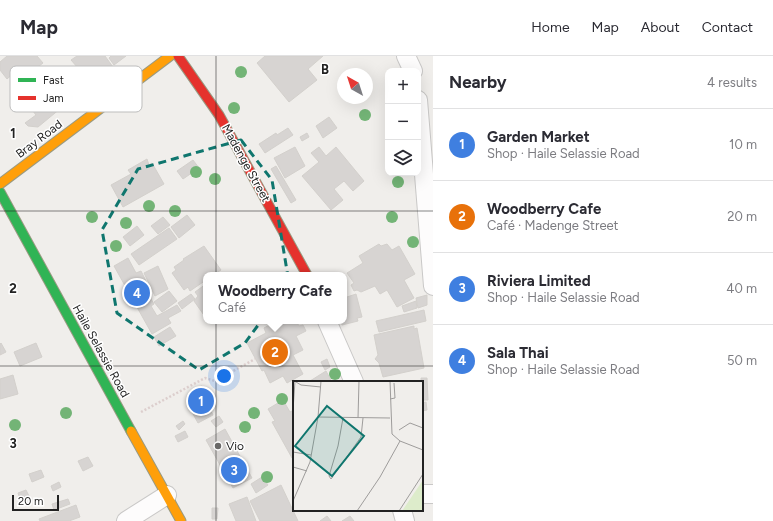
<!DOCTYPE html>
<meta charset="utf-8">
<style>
body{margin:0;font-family:Figtree,sans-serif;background:#f7f7f7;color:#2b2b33}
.controls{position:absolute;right:12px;top:12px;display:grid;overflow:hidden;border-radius:8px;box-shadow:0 4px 16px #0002}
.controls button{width:36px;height:36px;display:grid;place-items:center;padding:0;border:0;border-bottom:1px solid #e1e1e2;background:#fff;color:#2b2b33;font:20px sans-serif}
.compass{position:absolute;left:337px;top:12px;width:36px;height:36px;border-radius:50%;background:#fff;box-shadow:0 4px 16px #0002;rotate:321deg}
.scale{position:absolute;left:12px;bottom:10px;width:47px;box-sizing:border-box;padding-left:4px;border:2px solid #222;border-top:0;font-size:11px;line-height:14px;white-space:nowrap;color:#222;-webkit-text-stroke:3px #fff;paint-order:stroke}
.you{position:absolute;left:224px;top:320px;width:14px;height:14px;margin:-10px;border:3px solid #fff;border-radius:50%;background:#1a73e8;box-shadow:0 0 0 6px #1a73e833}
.badge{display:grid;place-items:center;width:26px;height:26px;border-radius:50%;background:#7c3aed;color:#fff;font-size:13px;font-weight:700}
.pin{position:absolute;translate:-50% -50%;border:2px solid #fff;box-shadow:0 1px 4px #0006}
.popup{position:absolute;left:203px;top:216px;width:144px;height:52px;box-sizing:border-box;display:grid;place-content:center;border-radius:8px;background:#fff;filter:drop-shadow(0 1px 3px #0005);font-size:13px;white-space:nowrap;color:#7c7c81}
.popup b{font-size:15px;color:#2b2b33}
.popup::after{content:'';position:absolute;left:50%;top:100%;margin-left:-8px;border:8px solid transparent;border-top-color:#fff}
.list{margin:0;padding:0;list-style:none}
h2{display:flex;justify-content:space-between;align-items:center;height:52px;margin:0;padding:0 16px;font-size:17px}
h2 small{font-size:13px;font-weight:400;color:#7c7c81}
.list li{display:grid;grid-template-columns:26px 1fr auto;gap:12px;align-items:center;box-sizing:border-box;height:72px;padding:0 16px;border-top:1px solid #e1e1e2}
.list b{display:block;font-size:15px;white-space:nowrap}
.list p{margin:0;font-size:13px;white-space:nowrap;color:#7c7c81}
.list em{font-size:13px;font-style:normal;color:#7c7c81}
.icon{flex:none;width:22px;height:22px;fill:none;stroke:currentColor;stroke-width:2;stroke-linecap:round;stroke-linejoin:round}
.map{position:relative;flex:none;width:433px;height:465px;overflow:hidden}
header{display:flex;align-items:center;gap:24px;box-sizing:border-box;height:56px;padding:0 20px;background:#fff;border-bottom:1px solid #e1e1e2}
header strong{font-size:19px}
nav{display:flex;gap:22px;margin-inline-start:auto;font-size:14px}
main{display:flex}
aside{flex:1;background:#fff}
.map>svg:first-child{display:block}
</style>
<header>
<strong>Map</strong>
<nav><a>Home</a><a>Map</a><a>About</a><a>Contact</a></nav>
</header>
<main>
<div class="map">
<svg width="433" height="465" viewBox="0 0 433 465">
<rect width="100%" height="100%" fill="#f0eeeb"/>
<path fill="#d7d4d2" stroke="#d3d0cc" d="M7,0H37L43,7L21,24L15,16L7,23L0,14V6Z
M77,0H105L113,11L72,42L67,35L76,28L69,19L78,12L71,4Z
M111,0H126L114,9L109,2Z
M265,0H323L308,13L317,24L289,46L257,7Z
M52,18L72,43L38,71L28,70L25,67L36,59L29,50L35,46L28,38Z
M329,61L337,72L323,82L316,70Z
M288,72L293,79L265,97L259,88L276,77L277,79Z
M307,77L309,81L302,85L300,81Z
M295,91L305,110L285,122L274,102Z
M319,91L326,100L336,91L364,125L353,135L344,125L334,133L343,144L331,154L302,120L319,106L311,97Z
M147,103L149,109L152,107L164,128L123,151L111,129L131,118L128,114Z
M193,104L199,112L183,123L177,115Z
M276,110L296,144L291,147L271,113Z
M187,159L195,169L179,182L171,171Z
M163,161L170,169L158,178L151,170Z
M137,170L144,179L130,190L123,181Z
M169,172L177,183L139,209L131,198Z
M379,188L381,190L387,188L392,194L399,190L415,218L404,224L414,242L397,251L387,234L380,238L375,230L361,236L357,234L354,235L351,229L354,227L347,217L363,207L359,200Z
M204,190L221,214L213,219H206V224L190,235L188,231L184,234L172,217L176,214L174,211L184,204L183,203Z
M128,202L136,217L141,215L148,229L144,231L154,248L151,250L157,260L177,249L181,255L168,262L171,267L152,278L114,210Z
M158,210L168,233L155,240L144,217Z
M206,228V262L194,245L198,240L195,236Z
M169,235L177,245L162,256L154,246Z
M191,238L195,243L182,253L178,247Z
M356,238L362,261L357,262L358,265L342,269L341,265H344V242Z
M427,239V249L418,252L416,242Z
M416,245L417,252L404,256L402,250Z
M424,254L426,265L379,276L376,265Z
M288,265H296L299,270L303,269L306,275L296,280L303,294L293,299L303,318L287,327L283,320L270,327L264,314L262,315L247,287L266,277L264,272L275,266L277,271Z
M414,270V273L417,272L424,312L383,321L379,307L375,303L378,299L374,279Z
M170,271L176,280L159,290L154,281Z
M1,287L6,296L0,299V288Z
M36,287L42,301L20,310L14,296Z
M327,303L330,311L325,314L321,306Z
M326,315L332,326H311L310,325Z
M13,319L18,338L0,343V323Z
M421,322H427L428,344H422Z
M202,330L210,345L207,347L213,359L198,367L187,347L192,344L189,337Z
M283,344L290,356L294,354V401L292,402L272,366L275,365L268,353Z
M426,346L427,354L422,355V347Z
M219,360L223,366L216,371L211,365Z
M183,365L185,368L179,374L176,370Z
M225,373L252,422L233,432L206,384Z
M185,375L188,381L178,386L175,380Z
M88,401L93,410L83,415L78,405Z
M41,414L44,421L32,426L29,418Z
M262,421L268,429L256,437L251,428Z
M59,426L61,431L53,435L51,430Z
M281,429L298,465H260L250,445Z
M26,434L29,440L20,443L18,437Z
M247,441L256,465H236L229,448Z
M68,443L70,448L54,454L52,448Z
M76,449L80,461L69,465H40L39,463Z
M212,452H218L217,463H212Z
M327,460L331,465H320Z
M350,460L354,465H342Z"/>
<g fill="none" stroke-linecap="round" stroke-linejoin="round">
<defs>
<path id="street" d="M406,0L413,15
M418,44L433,230
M327,265L354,326
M422,438H433
M402,454L405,465
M126,465L167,439"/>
<path id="fast" d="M0,136L131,375"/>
<path id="slow" d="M0,128L170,0
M131,375L181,465"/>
<path id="jam" d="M178,0L219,59L307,219"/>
</defs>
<use href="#street" stroke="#c9c8c7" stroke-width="20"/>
<use href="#fast" stroke="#999a82" stroke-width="11"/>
<use href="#slow" stroke="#999a82" stroke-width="11"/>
<use href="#jam" stroke="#999a82" stroke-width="11"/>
<path stroke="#dccecd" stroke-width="2.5" stroke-dasharray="2 2" stroke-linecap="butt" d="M141,356L205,322L215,325L255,303"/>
<use href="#street" stroke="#fdfcfc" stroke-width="18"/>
<use href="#fast" stroke="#30b455" stroke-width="9"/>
<use href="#slow" stroke="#ff9f0a" stroke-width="9"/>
<use href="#jam" stroke="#e5322d" stroke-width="9"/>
</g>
<g fill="#73b476">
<circle cx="241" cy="16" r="6"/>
<circle cx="234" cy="52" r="6"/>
<circle cx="365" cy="59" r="6"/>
<circle cx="196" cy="116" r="6"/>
<circle cx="215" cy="123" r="6"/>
<circle cx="398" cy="126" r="6"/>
<circle cx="149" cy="150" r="6"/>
<circle cx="175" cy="155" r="6"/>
<circle cx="92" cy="161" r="6"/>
<circle cx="392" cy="161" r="6"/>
<circle cx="126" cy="167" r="6"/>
<circle cx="413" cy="186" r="6"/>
<circle cx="116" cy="190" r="6"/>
<circle cx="335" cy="318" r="6"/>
<circle cx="282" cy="343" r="6"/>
<circle cx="66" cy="357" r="6"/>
<circle cx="254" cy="357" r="6"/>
<circle cx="15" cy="369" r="6"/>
<circle cx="245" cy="371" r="6"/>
<circle cx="267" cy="421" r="6"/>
</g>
<path fill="none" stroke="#0f766e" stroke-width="3" stroke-dasharray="8 5" stroke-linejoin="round" d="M241,84L272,124L289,227L245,287L199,314L117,257L102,174L138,113Z"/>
<path fill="none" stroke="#222" stroke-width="1" stroke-opacity="0.55" d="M216,0V465M0,155H433M0,310H433"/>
<circle fill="#6a6968" stroke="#fff" stroke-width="1.5" cx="218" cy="390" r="4"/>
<g text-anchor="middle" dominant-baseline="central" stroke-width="3" stroke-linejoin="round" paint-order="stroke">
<g font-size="12" fill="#222" stroke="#fff">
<text transform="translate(39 83) rotate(-37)">Bray Road</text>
<text transform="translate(246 107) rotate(61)">Madenge Street</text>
<text transform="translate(101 295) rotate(61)">Haile Selassie Road</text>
</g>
<g font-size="12" fill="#222" stroke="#fff" text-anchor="start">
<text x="226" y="390">Vio</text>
</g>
</g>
<g transform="translate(293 325)">
<rect width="130" height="130" fill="#f0eeeb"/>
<path d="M130,99V130H109Z" fill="#ddeccb"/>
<path fill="none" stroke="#9e9c9b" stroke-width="1" d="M97,0L99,53L107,60L130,69M3,1L8,4L28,6M97,18L102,17L101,2M0,29L2,0M25,36L97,37M50,37L45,65L36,95L38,98L68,56L70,37M65,37L66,0M106,49L117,42L130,47M0,71L18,74M0,86L14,90M0,120L17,81L25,36L28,0M64,130L87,96L107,60M106,130L130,93"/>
<path fill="#0f766e" fill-opacity="0.15" stroke="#0f766e" stroke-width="2" d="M34,25L71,55L39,95L2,65Z"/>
<rect width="130" height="130" fill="none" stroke="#222" stroke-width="2"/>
</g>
<rect x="10" y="10" width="132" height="46" rx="6" fill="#fff" stroke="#bdbdbd" stroke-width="1"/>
<rect x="18" y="22" width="18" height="4" fill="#30b455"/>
<rect x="18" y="40" width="18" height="4" fill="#e5322d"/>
<g font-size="11" fill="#222">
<text x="43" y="28">Fast</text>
<text x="43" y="46">Jam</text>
</g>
<g font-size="13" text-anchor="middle" font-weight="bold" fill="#222" stroke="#fff" stroke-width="3" stroke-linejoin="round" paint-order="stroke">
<text x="325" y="18">B</text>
<text x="13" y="82">1</text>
<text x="13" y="237">2</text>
<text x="13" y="392">3</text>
</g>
</svg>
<div class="controls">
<button>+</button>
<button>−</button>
<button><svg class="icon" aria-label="layers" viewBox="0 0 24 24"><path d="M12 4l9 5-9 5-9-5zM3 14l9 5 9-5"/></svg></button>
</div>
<svg class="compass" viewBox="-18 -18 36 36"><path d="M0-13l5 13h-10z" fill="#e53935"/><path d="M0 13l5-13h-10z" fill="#7c7c81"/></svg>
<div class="scale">20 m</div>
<div class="you"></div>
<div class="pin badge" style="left:201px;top:345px;background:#3f7fe0">1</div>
<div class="pin badge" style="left:275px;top:296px;background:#e8710a">2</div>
<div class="popup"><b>Woodberry Cafe</b>Café</div>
<div class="pin badge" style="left:234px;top:414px;background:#3f7fe0">3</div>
<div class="pin badge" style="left:137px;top:237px;background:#3f7fe0">4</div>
</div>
<aside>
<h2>Nearby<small>4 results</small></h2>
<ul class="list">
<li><span class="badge" style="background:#3f7fe0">1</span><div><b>Garden Market</b><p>Shop · Haile Selassie Road</p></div><em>10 m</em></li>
<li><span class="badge" style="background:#e8710a">2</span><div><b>Woodberry Cafe</b><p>Café · Madenge Street</p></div><em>20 m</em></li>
<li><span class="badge" style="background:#3f7fe0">3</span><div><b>Riviera Limited</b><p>Shop · Haile Selassie Road</p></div><em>40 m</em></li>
<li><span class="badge" style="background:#3f7fe0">4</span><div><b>Sala Thai</b><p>Shop · Haile Selassie Road</p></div><em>50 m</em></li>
</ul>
</aside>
</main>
